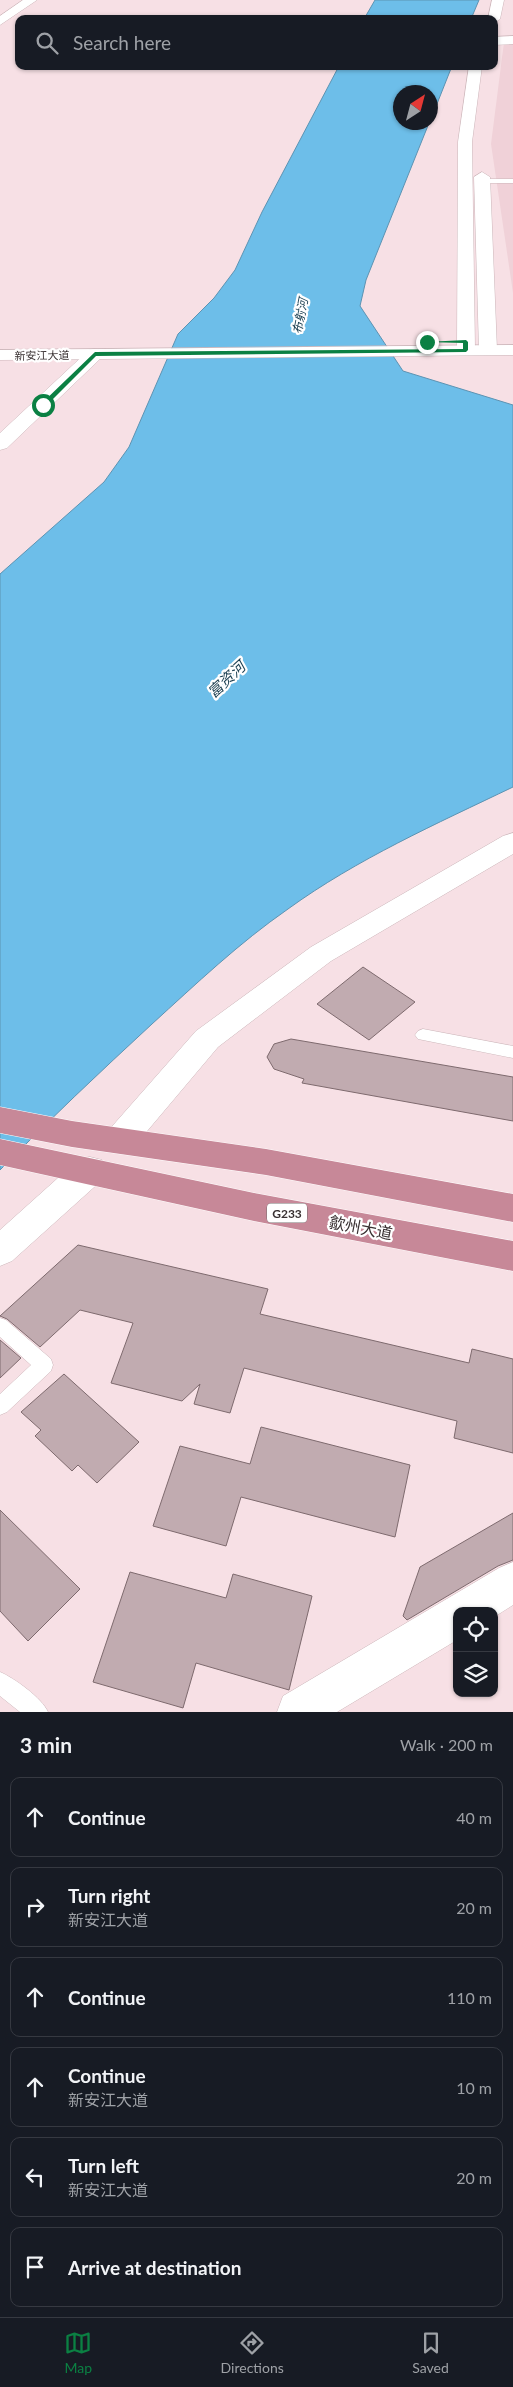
<!DOCTYPE html>
<meta charset="utf-8">
<style>
body{margin:0;font-family:Lato,"Noto Sans SC",sans-serif;background:#242831;color:#f1f3f6}
.controls{position:absolute;right:15px;bottom:15px;display:grid;overflow:hidden;border-radius:10px;box-shadow:0 1px 4px #0004}
.controls button{width:45px;height:45px;display:grid;place-items:center;padding:0;border:0;border-bottom:1px solid #363941;background:#171b24;color:#f1f3f6;font:25px sans-serif}
.compass{position:absolute;left:393px;top:85px;width:45px;height:45px;border-radius:50%;background:#171b24;box-shadow:0 1px 4px #0004;rotate:36deg}
.stop{position:absolute;width:15px;height:15px;margin:-11px;border:4px solid #0b8043;border-radius:50%;background:#fff}
.stop.end{background:#0b8043;border-color:#fff;box-shadow:0 1px 5px #0008}
.list{margin:0;padding:0;list-style:none}
h2{display:flex;justify-content:space-between;align-items:center;height:65px;margin:0;padding:0 20px;font-size:21px}
h2 small{font-size:16px;font-weight:400;color:#9ea1a6}
.list li{display:grid;grid-template-columns:32px 1fr auto;gap:15px;align-items:center;box-sizing:border-box;height:80px;margin:0 10px 10px;padding:0 10px;border:1px solid #363941;border-radius:10px}
.list b{display:block;font-size:19px;white-space:nowrap}
.list p{margin:0;font-size:16px;white-space:nowrap;color:#9ea1a6}
.list em{font-size:16px;font-style:normal;color:#9ea1a6}
.icon{flex:none;width:28px;height:28px;fill:none;stroke:currentColor;stroke-width:2;stroke-linecap:round;stroke-linejoin:round}
.map{position:relative;flex:none;width:513px;height:1712px;overflow:hidden}
.search{position:absolute;background:#171b24;box-shadow:0 1px 4px #0004;left:15px;right:15px;top:15px;height:55px;display:flex;align-items:center;gap:12px;box-sizing:border-box;padding:0 18px;border-radius:10px;color:#9ea1a6;font-size:19px}
.sheet{height:605px;background:#171b24}
nav{display:flex;justify-content:space-around;align-items:center;box-sizing:border-box;height:70px;border-top:1px solid #363941;background:#171b24;font-size:14px;color:#9ea1a6}
nav a{display:grid;justify-items:center;gap:2px}
nav .on{color:#0b8043}
.map>svg:first-child{display:block}
</style>
<div class="map">
<svg width="513" height="1712" viewBox="0 0 513 1712">
<rect width="100%" height="100%" fill="#f7e0e5"/>
<path fill="#f0d1d8" d="M504,42H513V293L491,144Z"/>
<path fill="#6dbee9" stroke="#5d93b2" d="M375,0H479L471,19H364Z
M339,66H452L431,119L430,92H400V122L429,123L366,280L360,306L403,371L513,405V787C436,824 357,859 288,909C239,943 196,984 152,1024C100,1072 49,1120 0,1170V574L104,482L129,447L178,334L214,298L235,270L262,212Z"/>
<path fill="#c1abb0" stroke="#7e6a6e" d="M363,967L415,1002L369,1040L317,1004Z
M291,1039L513,1077V1121L302,1083L304,1079L274,1069L267,1057L274,1044Z
M78,1245L268,1289L260,1314L469,1363L472,1349L513,1359V1453L454,1438L457,1421L244,1368L230,1413L194,1404L200,1384L182,1401L111,1383L133,1323L80,1310L40,1347L7,1319L0,1316Z
M0,1340L21,1358L0,1378Z
M64,1374L139,1442L97,1483L78,1465L72,1471L35,1436L41,1430L21,1412Z
M261,1427L410,1465L395,1537L241,1497L226,1546L153,1526L180,1446L250,1464Z
M0,1510L80,1589L28,1641L0,1611Z
M513,1513V1560L498,1566L407,1620L403,1616L420,1567Z
M130,1572L226,1598L233,1574L312,1596L289,1690L196,1663L183,1708L93,1682Z"/>
<g fill="none" stroke-linecap="round" stroke-linejoin="round">
<defs>
<path id="service" d="M482,179H513V183H479L478,181Z
M423,1029L513,1046V1058L418,1039L415,1035L418,1031Z
M0,1318L6,1320L51,1359L53,1365L51,1371L7,1412L0,1415V1394L31,1365L0,1337Z
M0,1672C14,1678 42,1698 48,1712H20L0,1696Z"/>
<path id="minor" d="M95,349L101,350L104,354L101,358L7,448L0,450V433L89,350Z
M513,1562V1605L494,1617V1611H457V1640L337,1712H277L283,1696L499,1568Z"/>
<path id="tertiary" d="M492,0H504L500,19L494,23V19H488Z
M513,36V44L494,45V37Z
M469,66H482L472,142L475,350L472,354H460L457,350L458,142Z
M482,172L490,177L497,350L494,354H482L479,350L474,177Z
M513,833V854L331,961L218,1047L132,1149L120,1153L108,1149L104,1140L108,1131L196,1031L311,947L503,836Z
M90,1157L102,1160L107,1170L102,1180L12,1261L0,1266V1230L78,1160Z"/>
<path id="secondary" d="M23,0H37L0,25V16Z
M513,345V355L0,360V350Z"/>
<path id="trunk" d="M0,1107L72,1121L266,1149L513,1194V1222L266,1175L72,1147L0,1133Z
M0,1139L254,1193L513,1241V1271L254,1221L0,1165Z"/>
</defs>
<use href="#service" stroke="#ccb6ba" stroke-width="1"/>
<use href="#minor" stroke="#ccb6ba" stroke-width="1"/>
<use href="#tertiary" stroke="#ccb6ba" stroke-width="1"/>
<use href="#secondary" stroke="#ccb6ba" stroke-width="1"/>
<use href="#trunk" stroke="#fff" stroke-width="1"/>
<use href="#service" fill="#fff" fill-rule="evenodd"/>
<use href="#minor" fill="#fff" fill-rule="evenodd"/>
<use href="#tertiary" fill="#fff" fill-rule="evenodd"/>
<use href="#secondary" fill="#fff" fill-rule="evenodd"/>
<use href="#trunk" fill="#c78898" fill-rule="evenodd"/>
</g>
<path fill="#0b8043" d="M466,340L468,342V350L466,352L96,356L45,407L40,405L95,352L463,349V343L425,342Z"/>
<g text-anchor="middle" dominant-baseline="central" stroke-width="4.5" stroke-linejoin="round" paint-order="stroke">
<g font-size="11" fill="#383031" stroke="#fff">
<text transform="translate(42 355) rotate(-1)">新安江大道</text>
</g>
<g font-size="12" font-style="italic" fill="#193d4f" stroke="#fff">
<text transform="translate(300 316) rotate(-79)">布射河</text>
</g>
<rect fill="#fff" stroke="#746e6f" stroke-width="1" x="267" y="1203.5" width="40" height="19" rx="4"/>
<g font-size="12" font-weight="bold" fill="#383031">
<text x="287" y="1213">G233</text>
</g>
<g font-size="15" font-style="italic" fill="#193d4f" stroke="#fff">
<text transform="translate(226 679) rotate(-43)">富资河</text>
</g>
<g font-size="16" fill="#383031" stroke="#fff">
<text transform="translate(361 1227) rotate(11)">歙州大道</text>
</g>
</g>
</svg>
<div class="controls">
<button><svg class="icon" aria-label="locate" viewBox="0 0 24 24"><circle cx="12" cy="12" r="6"/><path d="M12 2v4M12 18v4M2 12h4M18 12h4"/></svg></button>
<button><svg class="icon" aria-label="layers" viewBox="0 0 24 24"><path d="M12 4l9 5-9 5-9-5zM3 14l9 5 9-5"/></svg></button>
</div>
<svg class="compass" viewBox="-18 -18 36 36"><path d="M0-13l5 13h-10z" fill="#e53935"/><path d="M0 13l5-13h-10z" fill="#9ea1a6"/></svg>
<div class="stop" style="left:43px;top:405px"></div>
<div class="stop end" style="left:427px;top:342px"></div>
<div class="search"><svg class="icon" aria-label="search" viewBox="0 0 24 24"><circle cx="10" cy="10" r="6"/><path d="M15 15l6 6"/></svg>Search here</div>
</div>
<section class="sheet">
<h2>3 min<small>Walk · 200 m</small></h2>
<ul class="list">
<li><svg class="icon" aria-label="ahead" viewBox="0 0 24 24"><path d="M12 20V5M6 11l6-6 6 6"/></svg><div><b>Continue</b></div><em>40 m</em></li>
<li><svg class="icon" aria-label="right" viewBox="0 0 24 24"><path d="M7 20v-9h11M14 6l5 5-5 5"/></svg><div><b>Turn right</b><p>新安江大道</p></div><em>20 m</em></li>
<li><svg class="icon" aria-label="ahead" viewBox="0 0 24 24"><path d="M12 20V5M6 11l6-6 6 6"/></svg><div><b>Continue</b></div><em>110 m</em></li>
<li><svg class="icon" aria-label="ahead" viewBox="0 0 24 24"><path d="M12 20V5M6 11l6-6 6 6"/></svg><div><b>Continue</b><p>新安江大道</p></div><em>10 m</em></li>
<li><svg class="icon" aria-label="left" viewBox="0 0 24 24"><path d="M17 20v-9H6M10 6l-5 5 5 5"/></svg><div><b>Turn left</b><p>新安江大道</p></div><em>20 m</em></li>
<li><svg class="icon" aria-label="arrive" viewBox="0 0 24 24"><path d="M6 21V4h12l-3 4 3 4H6"/></svg><div><b>Arrive at destination</b></div></li>
</ul>
</section>
<nav>
<a class="on"><svg class="icon" aria-label="map" viewBox="0 0 24 24"><path d="M3 6l6-2 6 2 6-2v14l-6 2-6-2-6 2zM9 4v14M15 6v14"/></svg>Map</a>
<a><svg class="icon" aria-label="directions" viewBox="0 0 24 24"><path d="M12 3l9 9-9 9-9-9zM9 14v-3h6M13 9l2 2-2 2"/></svg>Directions</a>
<a><svg class="icon" aria-label="saved" viewBox="0 0 24 24"><path d="M7 4h10v16l-5-4-5 4z"/></svg>Saved</a>
</nav>
